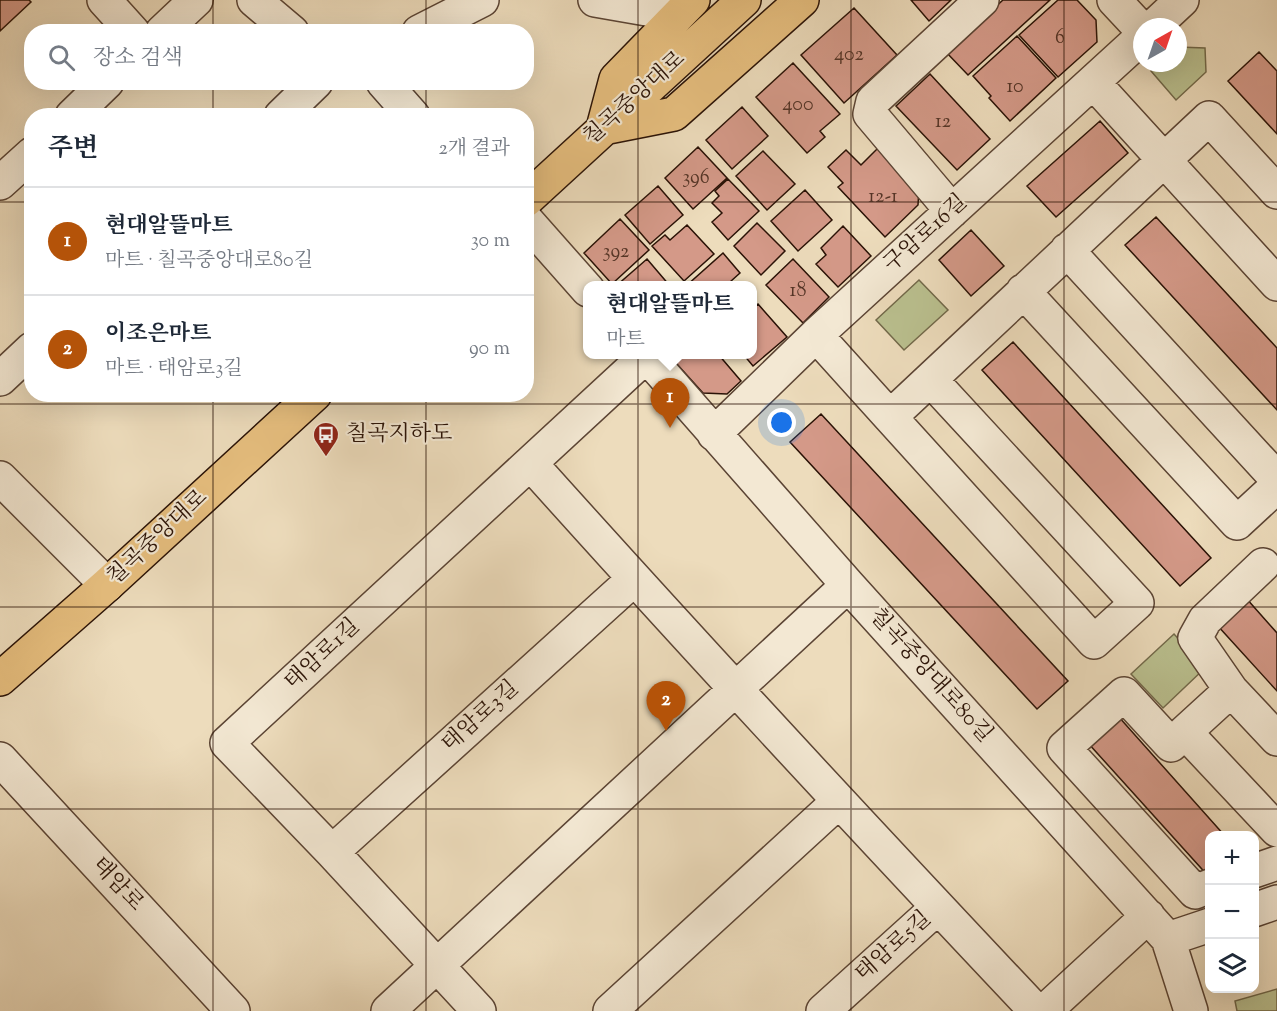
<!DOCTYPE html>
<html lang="ko">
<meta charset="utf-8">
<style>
body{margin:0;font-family:"Sorts Mill Goudy","Noto Serif KR",serif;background:#f6f6f7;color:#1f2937}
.controls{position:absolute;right:18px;bottom:18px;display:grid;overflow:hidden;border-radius:12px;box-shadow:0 6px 24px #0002}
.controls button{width:54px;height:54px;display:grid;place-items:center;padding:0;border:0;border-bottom:2px solid #e0e1e3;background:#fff;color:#1f2937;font:30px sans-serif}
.compass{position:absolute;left:1133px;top:18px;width:54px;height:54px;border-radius:50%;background:#fff;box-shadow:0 6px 24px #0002;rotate:40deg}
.you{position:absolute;left:782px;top:423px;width:21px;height:21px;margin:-15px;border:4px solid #fff;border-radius:50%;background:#1a73e8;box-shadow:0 0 0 9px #1a73e833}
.badge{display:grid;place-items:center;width:39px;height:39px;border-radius:50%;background:#b45309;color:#fff;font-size:20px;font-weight:700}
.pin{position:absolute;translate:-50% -50px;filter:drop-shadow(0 2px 3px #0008)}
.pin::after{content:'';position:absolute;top:32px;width:21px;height:18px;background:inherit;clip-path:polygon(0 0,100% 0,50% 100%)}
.popup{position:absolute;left:583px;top:281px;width:174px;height:78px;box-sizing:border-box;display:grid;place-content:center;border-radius:12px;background:#fff;filter:drop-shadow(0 2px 4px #0005);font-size:20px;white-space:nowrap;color:#747a83}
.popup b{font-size:22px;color:#1f2937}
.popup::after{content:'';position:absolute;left:50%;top:100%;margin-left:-12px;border:12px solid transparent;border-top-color:#fff}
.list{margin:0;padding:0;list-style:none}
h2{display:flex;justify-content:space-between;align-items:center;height:78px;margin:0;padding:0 24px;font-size:26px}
h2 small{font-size:20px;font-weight:400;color:#747a83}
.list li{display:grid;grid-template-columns:39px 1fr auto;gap:18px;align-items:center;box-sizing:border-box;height:108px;padding:0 24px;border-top:2px solid #e0e1e3}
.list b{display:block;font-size:22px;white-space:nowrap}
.list p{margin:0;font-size:20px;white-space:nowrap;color:#747a83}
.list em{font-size:20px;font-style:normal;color:#747a83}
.icon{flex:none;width:33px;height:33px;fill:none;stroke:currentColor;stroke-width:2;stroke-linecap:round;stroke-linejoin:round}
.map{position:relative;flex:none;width:1277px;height:1011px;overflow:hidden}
.search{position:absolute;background:#fff;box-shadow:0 6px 24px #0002;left:24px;top:24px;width:510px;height:66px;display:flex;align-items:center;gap:15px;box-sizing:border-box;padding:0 21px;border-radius:24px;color:#747a83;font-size:22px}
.panel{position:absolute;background:#fff;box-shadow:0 6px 24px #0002;left:24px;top:108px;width:510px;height:294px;border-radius:24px}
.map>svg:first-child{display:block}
</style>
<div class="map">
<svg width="1277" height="1011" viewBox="0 0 1277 1011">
<rect width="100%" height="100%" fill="#eddcbc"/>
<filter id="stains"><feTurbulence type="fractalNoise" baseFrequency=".00333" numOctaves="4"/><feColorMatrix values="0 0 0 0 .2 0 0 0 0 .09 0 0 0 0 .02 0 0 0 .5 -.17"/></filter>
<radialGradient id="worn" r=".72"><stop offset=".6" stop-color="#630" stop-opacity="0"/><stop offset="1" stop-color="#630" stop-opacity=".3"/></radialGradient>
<path fill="#bac08f" stroke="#72694a" stroke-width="1.5" d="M1178,47L1205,48L1206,72L1176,100L1151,71L1159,63H1178Z
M919,280L948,310L904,350L876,320Z
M1174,634L1205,668L1163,708L1131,674Z
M1277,989V1011H1237L1235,1001Z"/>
<path fill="#d49988" stroke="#2a1206" stroke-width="1.5" d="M0,0H29L31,2L0,31Z
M911,0H951L929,21Z
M1003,0H1050L968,75L946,52Z
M1058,0H1077L1096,20L1097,42L1058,77L1019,35Z
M854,8L897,55L844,103L801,55Z
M1017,36L1056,78L1010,121L989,98L991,96L973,76Z
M1259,52L1277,71V134L1228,81Z
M793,63L840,114L820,131L825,137L807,153L756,97Z
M930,74L990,139L957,170L896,106Z
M742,107L768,136L732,169L706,140Z
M1100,121L1128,153L1056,217L1027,186Z
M698,147L727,178L693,209L665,178Z
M879,147L919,189L918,205L885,237L838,187L843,183L828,167L846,150L861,165Z
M763,151L795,184L767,210L736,176Z
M728,179L759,211L728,240L712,222L722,213L712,203L719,196L715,191Z
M658,186L683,215L650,244L625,215Z
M805,190L832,220L798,251L771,221Z
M1156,217L1277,348V410L1125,245Z
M620,219L649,250L612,284L584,253Z
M757,223L785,251L761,275L734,246Z
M687,225L714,254L684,281L652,246L665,235L670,240Z
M843,226L871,256L838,287L816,264L826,255L821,248Z
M971,230L1004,266L971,296L939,260Z
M723,253L740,273L730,282L734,286H686Z
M647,259L670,286H616Z
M793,259L829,297L803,323L766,285Z
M758,304L787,337L753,366L743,354H752V309Z
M1013,342L1211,558L1180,586L982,370Z
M683,354H718L741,381L727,394L703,393L675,362Z
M821,414L1068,681L1037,709L790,442Z
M1246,598L1277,633V691L1217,625Z
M1118,716L1225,836H1210V878L1088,743Z"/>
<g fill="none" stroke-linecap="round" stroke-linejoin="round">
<defs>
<path id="minor" d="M104,0L133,32
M254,0L292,32
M595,0L664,12
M1114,0L1142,30
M1153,27L1182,0
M162,32L196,0
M419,32L482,0
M383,82L413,116
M1093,82L1277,284
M72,116L107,82
M281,116L316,82
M0,183L32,154
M952,211L870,114L873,101L982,0
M526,220L588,290
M1067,250L1277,479
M1023,291L1237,523L1277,486
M816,335L890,417
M645,354L848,585L1168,939L1191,1011
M0,379L32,349
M931,380L1137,603L1094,642L890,417L1209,118L1277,192
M714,434L816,335L1142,37
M531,464C697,649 866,831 1036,1011
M0,478L107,585
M1231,690L1195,638L1205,620L1263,565
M1185,732L1171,745L1124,694L1064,748L1195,892L1210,886
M1277,739L1231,690L1185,732L1277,830
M0,759L233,1011
M332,852L634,579
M1254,871L1277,863
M1254,910L1277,902
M1168,939L1210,925
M388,1011L848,585
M479,1011L332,852L227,743L646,356
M610,1011L839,801
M823,1011L938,907
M1045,1011L1148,916"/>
<path id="major" d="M693,0L616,79L603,128L674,114L802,0
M526,200L744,0
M0,679L107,585L315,394"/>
</defs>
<use href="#minor" stroke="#5b4434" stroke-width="36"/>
<use href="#major" stroke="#2a1206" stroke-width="36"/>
<use href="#minor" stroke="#f3e8d3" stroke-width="33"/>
<use href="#major" stroke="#e6be7e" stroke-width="33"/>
</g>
<path fill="none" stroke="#2a1206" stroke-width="1.5" stroke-opacity="0.55" d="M213,0V32M426,0V32M638,0V1011M851,0V1011M1064,0V1011M213,82V116M426,82V116M0,202H32M526,202H1277M213,394V1011M426,394V1011M0,404H1277M0,607H1277M0,809H1277"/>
<defs>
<symbol id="bus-pin" viewBox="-11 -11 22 30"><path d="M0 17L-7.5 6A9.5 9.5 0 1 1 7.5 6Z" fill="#8f2418" stroke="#f3e8d3"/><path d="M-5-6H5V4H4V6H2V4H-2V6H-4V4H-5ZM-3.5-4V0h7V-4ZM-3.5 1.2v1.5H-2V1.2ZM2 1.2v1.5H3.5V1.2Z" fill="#fff"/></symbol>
</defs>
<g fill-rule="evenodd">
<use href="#bus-pin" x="311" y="420" width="30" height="40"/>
</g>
<g text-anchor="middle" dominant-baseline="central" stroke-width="4.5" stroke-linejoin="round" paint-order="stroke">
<g font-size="20" fill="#543426">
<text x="1060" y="38">6</text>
<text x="849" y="55">402</text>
<text x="1015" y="87">10</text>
<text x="798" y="105">400</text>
<text x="943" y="122">12</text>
<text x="696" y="178">396</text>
<text x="883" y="197">12-1</text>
<text x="616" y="252">392</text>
<text x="798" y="291">18</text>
</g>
<g font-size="22" fill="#2a1206" stroke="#f3e8d3">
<text transform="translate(635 99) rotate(-42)">칠곡중앙대로</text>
<text transform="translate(926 234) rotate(-42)">구암로16길</text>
<text transform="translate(158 538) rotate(-43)">칠곡중앙대로</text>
<text transform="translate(323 655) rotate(-43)">태암로1길</text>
<text transform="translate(930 676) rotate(48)">칠곡중앙대로80길</text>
<text transform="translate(481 717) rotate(-42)">태암로3길</text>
<text transform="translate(117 885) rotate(47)">태암로</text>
<text transform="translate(894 947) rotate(-42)">태암로5길</text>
</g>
<g font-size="22" fill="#2a1206" stroke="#f3e8d3" text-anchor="start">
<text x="346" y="435">칠곡지하도</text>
</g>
</g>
<rect width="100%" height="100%" filter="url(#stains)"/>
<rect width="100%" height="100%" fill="url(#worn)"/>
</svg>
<div class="controls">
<button>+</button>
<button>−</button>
<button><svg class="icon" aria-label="layers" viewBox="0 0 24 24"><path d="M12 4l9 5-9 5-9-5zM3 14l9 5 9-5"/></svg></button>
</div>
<svg class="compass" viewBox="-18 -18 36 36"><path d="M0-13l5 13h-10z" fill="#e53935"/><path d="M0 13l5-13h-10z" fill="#747a83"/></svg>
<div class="you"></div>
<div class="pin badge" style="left:670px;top:428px">1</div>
<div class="popup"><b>현대알뜰마트</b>마트</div>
<div class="pin badge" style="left:666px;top:731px">2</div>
<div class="search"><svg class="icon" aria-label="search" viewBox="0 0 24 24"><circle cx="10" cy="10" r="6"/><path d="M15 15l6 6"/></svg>장소 검색</div>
<section class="panel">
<h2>주변<small>2개 결과</small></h2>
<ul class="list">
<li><span class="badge">1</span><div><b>현대알뜰마트</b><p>마트 · 칠곡중앙대로80길</p></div><em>30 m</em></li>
<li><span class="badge">2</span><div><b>이조은마트</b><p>마트 · 태암로3길</p></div><em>90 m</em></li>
</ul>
</section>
</div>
